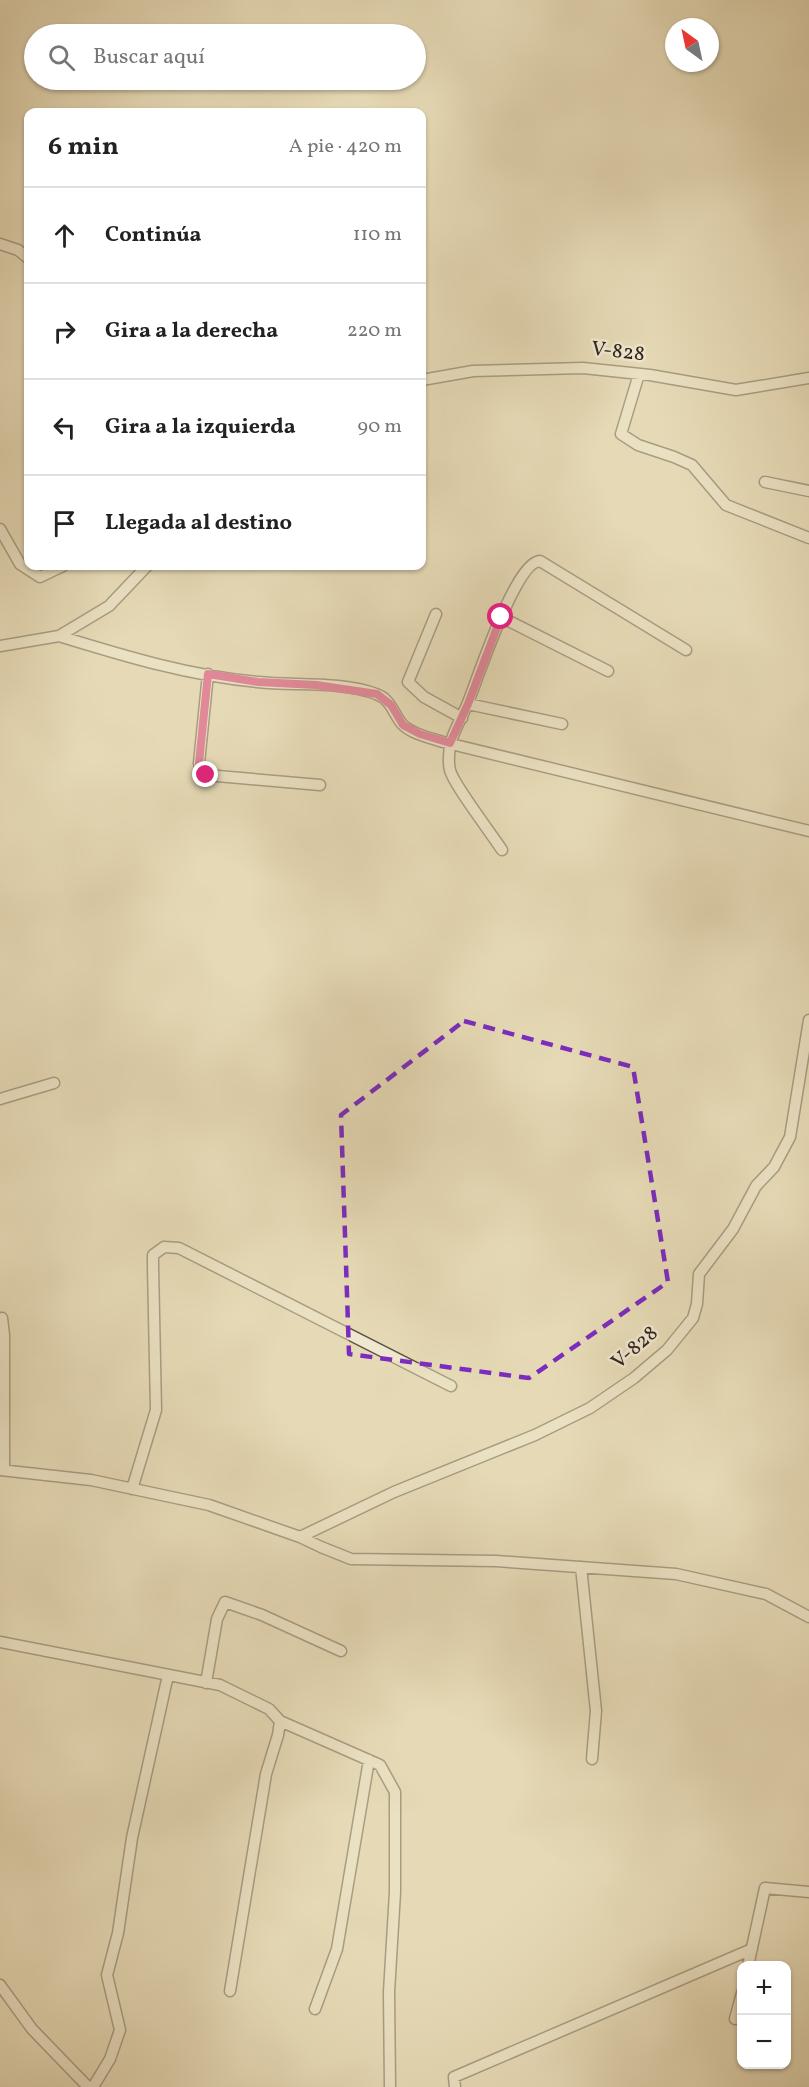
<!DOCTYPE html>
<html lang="es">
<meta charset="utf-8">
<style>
body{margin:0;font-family:Vollkorn,serif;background:#f2f2f2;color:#222}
.controls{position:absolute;right:18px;bottom:18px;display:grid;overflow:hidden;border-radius:12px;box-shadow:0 2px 4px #0004}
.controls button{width:54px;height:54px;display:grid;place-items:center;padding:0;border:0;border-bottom:2px solid #e0e0e0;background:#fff;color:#222;font:30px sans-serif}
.compass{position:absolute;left:665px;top:18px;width:54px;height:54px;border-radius:50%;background:#fff;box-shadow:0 2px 4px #0004;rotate:327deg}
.stop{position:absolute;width:18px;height:18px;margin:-14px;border:4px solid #db2777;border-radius:50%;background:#fff}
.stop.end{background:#db2777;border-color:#fff;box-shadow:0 2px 6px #0008}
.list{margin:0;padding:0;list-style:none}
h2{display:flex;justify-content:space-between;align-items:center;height:78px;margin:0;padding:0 24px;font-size:26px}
h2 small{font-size:20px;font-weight:400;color:#767676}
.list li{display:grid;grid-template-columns:39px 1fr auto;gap:18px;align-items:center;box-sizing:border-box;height:96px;padding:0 24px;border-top:2px solid #e0e0e0}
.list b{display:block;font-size:22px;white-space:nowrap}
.list em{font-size:20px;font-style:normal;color:#767676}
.icon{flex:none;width:33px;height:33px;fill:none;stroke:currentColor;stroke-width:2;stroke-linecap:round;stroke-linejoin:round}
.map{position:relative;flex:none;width:809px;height:2087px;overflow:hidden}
.search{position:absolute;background:#fff;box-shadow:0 2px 4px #0004;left:24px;top:24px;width:402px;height:66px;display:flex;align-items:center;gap:15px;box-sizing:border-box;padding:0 21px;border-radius:33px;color:#767676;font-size:22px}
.panel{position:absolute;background:#fff;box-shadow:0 2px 4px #0004;left:24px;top:108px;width:402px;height:462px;border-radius:12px}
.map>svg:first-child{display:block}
</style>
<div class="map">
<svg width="809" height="2087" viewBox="0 0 809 2087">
<rect width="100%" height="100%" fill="#e6dab6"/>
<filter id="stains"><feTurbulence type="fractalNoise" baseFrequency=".00333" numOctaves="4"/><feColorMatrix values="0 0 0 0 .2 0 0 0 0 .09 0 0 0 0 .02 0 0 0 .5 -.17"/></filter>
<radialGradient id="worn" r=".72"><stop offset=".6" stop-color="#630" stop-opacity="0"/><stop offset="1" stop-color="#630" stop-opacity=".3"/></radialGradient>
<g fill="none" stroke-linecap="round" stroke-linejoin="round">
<defs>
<path id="minor" d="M0,244L18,250L28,258
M639,374L621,434L638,445L674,457L692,465L726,505L809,538
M422,380L473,371L583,368L650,375L736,390L809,378
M765,482L809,491
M0,529L20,564L40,577L63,566
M436,614L408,682L424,697L462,718
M501,617L608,671
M59,636C124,656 190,676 258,682C294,686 342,681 376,694C391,699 393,713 402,724C411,734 431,738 443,742L809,831
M0,646L59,636L109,606L147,566
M208,674L199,763L201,773L206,775L320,785
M468,704L562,724
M502,850C493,836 452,782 450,770C448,763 449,749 451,742C454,730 462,717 467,705C477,681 515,562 540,561L686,650
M0,1099L54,1083
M2,1318L4,1335V1470
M0,1470L91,1480L209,1505L300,1537L321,1547L351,1559L496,1561L676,1574L766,1594L809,1617
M132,1489L156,1410L153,1267V1255L164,1247L179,1248L451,1386
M300,1537L394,1492L535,1435L590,1408L634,1378L667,1350L693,1318L697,1304L699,1274L733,1229L756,1186L774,1167L790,1137L809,1020
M581,1567L596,1711L592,1759
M0,1642L220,1685L269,1709L280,1721L278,1735L266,1774L230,1991
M206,1683L217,1619L225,1602L262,1615L341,1651
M280,1721L380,1765L395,1792V1892L389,1992L390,2087
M748,1966L765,1888L809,1892
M0,1985L32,2029L88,2087
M315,2009L337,1949L369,1760
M735,2019L742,1993
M93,2087L110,2059L120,2030L107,1975L118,1933L132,1838L168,1675
M455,2087L454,2077L752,1949"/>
</defs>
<use href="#minor" stroke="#5e5343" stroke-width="13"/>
<use href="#minor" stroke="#efe7d0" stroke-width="10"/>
</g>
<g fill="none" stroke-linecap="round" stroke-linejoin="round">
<path stroke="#db2777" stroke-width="8" d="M206,775L201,773L199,763L208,674L258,682L316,685L377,694L391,705L403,725L420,734L450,743L468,704L501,617"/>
</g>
<path d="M0 0H809V2087H0ZM464,1021L633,1067L668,1282L529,1378L349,1354L341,1115Z" fill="#e6dab6" fill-opacity=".55" fill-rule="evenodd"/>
<path fill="none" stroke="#7b2cbf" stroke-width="4.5" stroke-dasharray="12 8" stroke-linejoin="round" d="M464,1021L633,1067L668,1282L529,1378L349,1354L341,1115Z"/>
<g text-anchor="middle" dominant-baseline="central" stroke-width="5" stroke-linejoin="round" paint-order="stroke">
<g font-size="21" fill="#31261d" stroke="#efe7d0">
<text transform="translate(618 352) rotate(6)">V-828</text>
<text transform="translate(635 1348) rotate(-41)">V-828</text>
</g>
</g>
<rect width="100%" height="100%" filter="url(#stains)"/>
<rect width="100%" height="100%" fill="url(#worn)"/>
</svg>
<div class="controls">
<button>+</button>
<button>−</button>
</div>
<svg class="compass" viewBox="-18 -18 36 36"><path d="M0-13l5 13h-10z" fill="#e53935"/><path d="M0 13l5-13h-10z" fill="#767676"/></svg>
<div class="stop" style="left:501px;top:617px"></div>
<div class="stop end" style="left:206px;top:775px"></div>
<div class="search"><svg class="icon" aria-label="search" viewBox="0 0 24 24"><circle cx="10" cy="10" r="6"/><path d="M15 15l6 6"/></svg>Buscar aquí</div>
<section class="panel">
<h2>6 min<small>A pie · 420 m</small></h2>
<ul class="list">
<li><svg class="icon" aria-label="ahead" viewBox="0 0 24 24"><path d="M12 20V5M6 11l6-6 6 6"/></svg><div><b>Continúa</b></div><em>110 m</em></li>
<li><svg class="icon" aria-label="right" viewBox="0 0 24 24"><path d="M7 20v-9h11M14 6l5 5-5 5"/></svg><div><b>Gira a la derecha</b></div><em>220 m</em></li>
<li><svg class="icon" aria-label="left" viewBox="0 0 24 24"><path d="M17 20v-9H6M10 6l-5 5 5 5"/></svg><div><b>Gira a la izquierda</b></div><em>90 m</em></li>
<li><svg class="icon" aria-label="arrive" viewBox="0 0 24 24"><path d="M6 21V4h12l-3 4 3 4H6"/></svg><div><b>Llegada al destino</b></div></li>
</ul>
</section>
</div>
